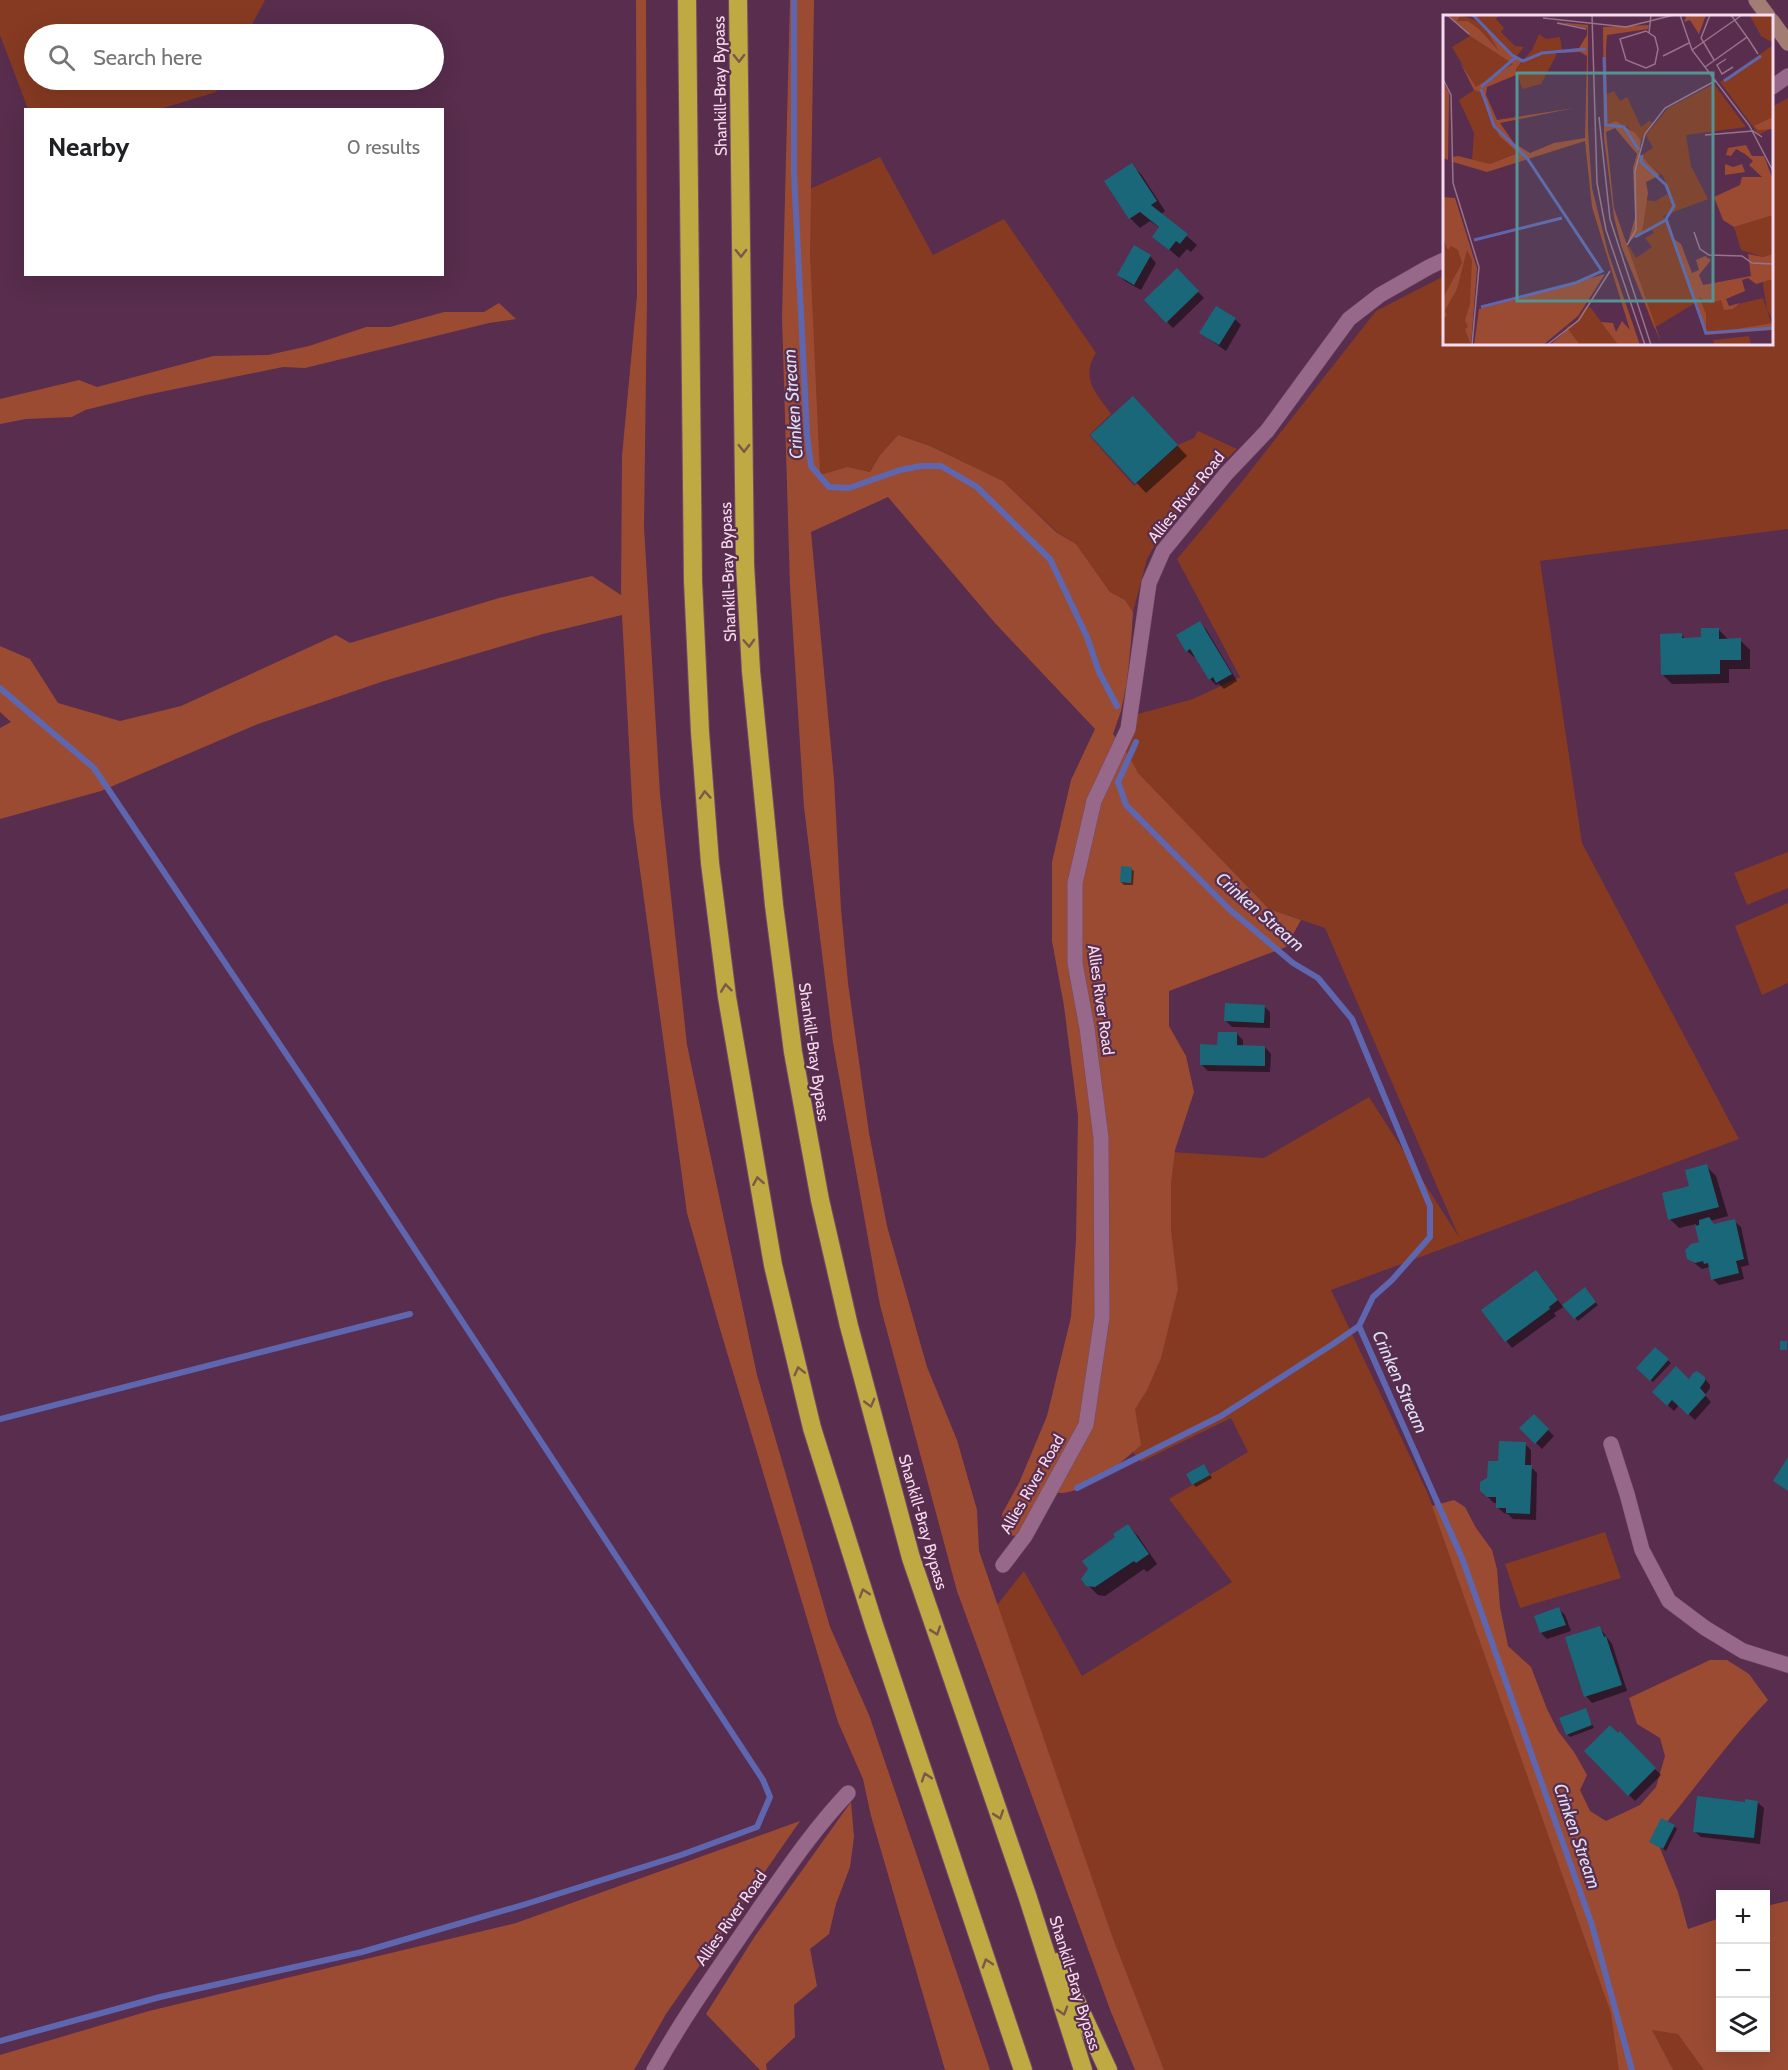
<!DOCTYPE html>
<meta charset="utf-8">
<style>
body{margin:0;font-family:Cabin,sans-serif;background:#f6f6f6;color:#202124}
.controls{position:absolute;right:18px;bottom:18px;display:grid;overflow:hidden;border-radius:0px;box-shadow:0 6px 24px #0002}
.controls button{width:54px;height:54px;display:grid;place-items:center;padding:0;border:0;border-bottom:2px solid #e0e0e0;background:#fff;color:#202124;font:30px sans-serif}
.list{margin:0;padding:0;list-style:none}
h2{display:flex;justify-content:space-between;align-items:center;height:78px;margin:0;padding:0 24px;font-size:26px}
h2 small{font-size:20px;font-weight:400;color:#757577}
.icon{flex:none;width:33px;height:33px;fill:none;stroke:currentColor;stroke-width:2;stroke-linecap:round;stroke-linejoin:round}
.map{position:relative;flex:none;width:1788px;height:2070px;overflow:hidden}
.search{position:absolute;background:#fff;box-shadow:0 6px 24px #0002;left:24px;top:24px;width:420px;height:66px;display:flex;align-items:center;gap:15px;box-sizing:border-box;padding:0 21px;border-radius:33px;color:#757577;font-size:22px}
.panel{position:absolute;background:#fff;box-shadow:0 6px 24px #0002;left:24px;top:108px;width:420px;height:168px;border-radius:0px}
.map>svg:first-child{display:block}
</style>
<div class="map">
<svg width="1788" height="2070" viewBox="0 0 1788 2070">
<rect width="100%" height="100%" fill="#582d4d"/>
<path fill="#863a22" d="M0,0H265L247,34H34V80H223L216,92L160,109H28L0,35Z
M1788,98V529L1540,561L1582,843L1739,1139L1331,1290L1428,1494L1593,1961L1720,2048L1788,2070H1152L986,1619L1024,1571L1082,1676L1232,1582L1169,1499L1248,1452L1231,1418L1141,1462L1103,1415L1125,1149L1264,1158L1369,1097L1459,1237L1325,928L1269,909L1121,756L1138,714L1193,699L1240,677L1177,559L1240,484L1376,311L1444,276V344H1772V107Z
M880,157L933,255L1004,219L1096,353C1080,379 1096,393 1111,414L1089,435L1134,486L1180,444L1194,438L1198,431L1237,449L1205,480L1157,541L1147,559L1133,612L1125,600L1110,592L1076,544L1057,532L1003,481L930,446L898,435L880,455L870,472L848,467L811,532L801,193Z
M1788,852V888L1747,905L1734,873Z
M1788,903V983L1762,995L1735,926Z
M1605,1532L1621,1578L1520,1608L1505,1564Z"/>
<path fill="#9c4b33" d="M636,0H646L647,296L644,527L660,794L687,1045L757,1375L830,1627L869,1715L990,2070H945L871,1816L863,1779L838,1722L720,1329L687,1213L633,819L622,615L543,634L384,681L258,724L101,791L0,819V728L11,722L0,712V646L30,659L58,703L120,721L181,706L336,635L350,643L499,598L592,576L621,595L622,456L637,296Z
M790,0H814L810,255L820,475L848,467L870,472L880,455L898,435L930,446L1003,481L1056,532L1076,544L1110,592L1125,600L1133,612L1131,642L1127,682L1121,711L1113,734L1129,756L1138,773L1269,909L1301,920L1286,947L1169,991V1026L1186,1056L1194,1092L1175,1150L1171,1183V1230L1178,1289L1161,1358L1147,1390L1135,1409L1141,1445C1119,1464 1093,1489 1063,1493C1057,1493 1050,1491 1044,1490L1018,1536L1006,1535L1002,1514L1019,1483L1047,1416L1071,1317L1076,1240L1078,1116L1064,1006L1052,941V862L1071,780L1095,729L995,623L888,497L811,532L834,779L841,909L848,983L869,1133L887,1226L927,1367L957,1440L977,1510L979,1551L1112,1936L1164,2070H1135L1111,2012L957,1591L880,1305L833,1043L804,807L790,586L782,317Z
M499,303L516,319L489,323L305,368L283,367L146,395L85,410L72,417L26,419L0,424V399L79,380L97,387L213,356L268,355L309,346L366,327H390L444,312H484Z
M1454,1500L1465,1507L1476,1528L1492,1550L1497,1569L1500,1607L1508,1646L1531,1667L1547,1709L1558,1731L1574,1752L1587,1775L1580,1790L1590,1811L1606,1821L1640,1805L1656,1787L1665,1756L1660,1738L1637,1724L1629,1698L1710,1660H1727L1749,1674L1768,1700C1727,1742 1693,1792 1655,1836L1678,1892L1688,1929L1720,1918V2048H1766V1906L1788,1901V2070H1704L1678,2034L1652,2030L1673,2070H1619L1611,2013L1432,1506Z
M851,1802L854,1837L850,1867L836,1904L829,1934L810,1949L817,1986L794,2005L795,2037L766,2064L767,2070H760L706,2014L755,1936Z
M800,1821L666,2014L634,2070H0V2055L149,2011L516,1923Z"/>
<path fill="#0007" d="M1131,165L1141,174L1165,211L1161,214L1197,245L1191,252L1187,249L1179,258L1154,236L1160,228L1150,221L1140,228L1130,218Z
M1134,247L1150,256L1156,263L1141,290L1125,281L1119,275Z
M1177,270L1204,298L1173,328L1146,300Z
M1235,319L1241,325L1226,351L1201,333Z
M1142,407L1187,456L1146,493L1092,435Z
M1200,623L1206,629L1237,681L1224,689L1219,684L1216,685L1210,679L1196,656L1194,657L1187,651Z
M1719,630L1729,640H1740L1750,650V669H1729V683L1672,684L1662,674L1681,635L1686,639H1703Z
M1131,869L1134,871L1133,885H1124L1121,882Z
M1264,1006L1270,1012V1028L1232,1027L1226,1021Z
M1237,1034L1243,1040V1047H1265L1271,1054L1270,1072L1208,1071L1201,1064L1219,1046Z
M1706,1166L1716,1176L1728,1216L1710,1221L1715,1226L1734,1221L1741,1227L1749,1265L1741,1267L1744,1279L1719,1285L1713,1279L1709,1267L1702,1269L1688,1258L1701,1243L1696,1224L1679,1228L1670,1219Z
M1542,1278L1563,1307L1584,1289L1598,1305L1578,1321L1565,1306L1554,1313L1556,1316L1512,1348L1483,1311Z
M1655,1349L1671,1363L1653,1382L1638,1368Z
M1704,1378L1710,1385V1388L1705,1395L1711,1402L1695,1420L1679,1405L1674,1411L1654,1392Z
M1534,1416L1554,1436L1542,1449L1521,1428Z
M1525,1444L1531,1450V1467L1537,1473L1536,1520L1513,1519L1508,1514L1504,1513L1497,1507L1498,1503H1494L1481,1490L1499,1463Z
M1206,1468L1212,1478L1196,1487L1193,1484Z
M1128,1526L1138,1536L1157,1564L1147,1572L1144,1569L1105,1596L1098,1595L1088,1585L1118,1538Z
M1559,1609L1565,1615L1571,1631L1547,1639L1541,1633Z
M1600,1628L1612,1644L1627,1691L1592,1703L1586,1696Z
M1585,1710L1594,1728L1570,1737L1567,1734Z
M1620,1733L1661,1775L1635,1801L1586,1751Z
M1757,1802L1764,1808L1760,1844L1701,1837L1694,1831L1746,1803Z
M1674,1826L1677,1829L1666,1851L1651,1842Z"/>
<g fill="none" stroke-linecap="round" stroke-linejoin="round">
<path stroke="#5f66b0" stroke-width="6" d="M794,0V173L807,434L811,466L829,487L849,488L900,470L921,466H941L977,487L1050,559L1087,637L1099,672L1117,706
M0,688L94,768L311,1091L763,1780L770,1797L757,1827L681,1855L526,1904L362,1952L160,1997L0,2041
M1136,742L1118,782L1126,805L1229,909L1293,963L1318,978L1352,1019L1430,1206V1237L1392,1280L1373,1297L1359,1326L1462,1558L1592,1925L1632,2070
M0,1419L410,1314
M1077,1488L1221,1416L1333,1344L1359,1326"/>
</g>
<path fill="#1a6779" d="M1132,163L1157,201L1151,205L1188,234L1180,244L1176,241L1169,250L1152,237L1159,227L1140,212L1129,219L1104,181Z
M1134,245L1151,255L1134,285L1117,275Z
M1177,268L1199,291L1166,323L1144,300Z
M1216,306L1236,318L1219,345L1199,333Z
M1133,396L1178,445L1135,484L1090,435Z
M1200,621L1232,674L1216,683L1213,677L1209,680L1190,649L1186,652L1176,635Z
M1701,628H1719V639L1741,638V660H1720V674L1661,675L1660,634L1682,633V638L1701,637Z
M1121,866L1132,867L1131,883L1120,882Z
M1225,1003L1265,1005L1264,1023L1224,1021Z
M1218,1032H1237V1045L1265,1046V1066L1200,1065V1044L1217,1045Z
M1707,1164L1719,1207L1668,1220L1662,1193L1689,1186L1685,1170Z
M1709,1217L1714,1224L1735,1219L1744,1259L1736,1261L1739,1273L1711,1280L1708,1263L1704,1264L1703,1261L1695,1263L1687,1259L1685,1250L1691,1244L1699,1242L1695,1226L1699,1225V1220Z
M1536,1270L1558,1300L1549,1307L1550,1309L1505,1342L1481,1310Z
M1585,1287L1596,1302L1574,1319L1562,1305Z
M1780,1341H1787V1350H1780Z
M1655,1347L1669,1359L1650,1381L1636,1368Z
M1676,1366L1689,1379L1693,1373L1697,1371L1705,1377V1381L1700,1388L1706,1395L1688,1415L1672,1400L1667,1406L1652,1392Z
M1534,1414L1549,1429L1535,1444L1519,1428Z
M1499,1441L1526,1442L1525,1465H1532L1530,1514L1506,1513V1508H1496V1497H1487L1480,1491V1482L1487,1478L1488,1461H1498Z
M1788,1457V1491L1773,1481Z
M1204,1464L1210,1475L1192,1485L1186,1474Z
M1128,1524L1149,1554L1136,1563L1134,1561L1095,1587L1086,1586L1081,1579L1088,1569L1082,1561L1115,1537L1113,1534Z
M1559,1607L1566,1625L1540,1633L1534,1616Z
M1600,1626L1604,1637L1606,1636L1622,1685L1584,1697L1565,1637Z
M1586,1708L1592,1725L1566,1735L1559,1718Z
M1610,1725L1618,1733L1620,1731L1656,1768L1628,1796L1584,1751Z
M1697,1796L1745,1802V1799L1758,1801L1754,1838L1693,1832Z
M1661,1818L1675,1825L1663,1849L1649,1842Z"/>
<g fill="none" stroke-linecap="round" stroke-linejoin="round">
<defs>
<path id="minor" d="M1772,87L1788,76
M1611,1444L1627,1494L1642,1550L1669,1601L1705,1628L1743,1651L1788,1665
M1003,1565L1025,1536L1086,1425L1102,1317L1101,1138L1087,1028L1075,963V883L1094,801L1128,729L1149,583L1163,551L1226,474L1267,431L1349,319L1380,295L1429,267L1444,260
M654,2070C685,2014 723,1962 759,1909C787,1869 814,1829 848,1793"/>
<path id="secondary" d="M1756,0L1768,16
M1772,21L1788,43"/>
<path id="motorway" d="M687,0L693,581L700,732L710,863L727,997L773,1265L812,1428L874,1625L1023,2070
M738,0L745,564L751,671L774,905L793,1052L820,1200L849,1326L911,1558L1027,1895L1083,2070
M1058,1962L1108,2070"/>
</defs>
<use href="#minor" stroke="#704c67" stroke-width="16"/>
<use href="#secondary" stroke="#704c67" stroke-width="16"/>
<use href="#motorway" stroke="#704c67" stroke-width="20"/>
<use href="#minor" stroke="#976889" stroke-width="15"/>
<use href="#secondary" stroke="#a37c74" stroke-width="15"/>
<use href="#motorway" stroke="#bea943" stroke-width="18"/>
</g>
<defs><path id="oneway-chevron" d="M-2-3.5L2.5 0L-2 3.5" fill="none" stroke-width="1.6" stroke-linecap="round" stroke-linejoin="round" transform="scale(1.5)"/></defs>
<g stroke="#7c584a">
<use href="#oneway-chevron" transform="translate(739 58) rotate(89)"/>
<use href="#oneway-chevron" transform="translate(741 253) rotate(89)"/>
<use href="#oneway-chevron" transform="translate(744 448) rotate(89)"/>
<use href="#oneway-chevron" transform="translate(749 643) rotate(87)"/>
<use href="#oneway-chevron" transform="translate(705 795) rotate(-94)"/>
<use href="#oneway-chevron" transform="translate(726 988) rotate(-97)"/>
<use href="#oneway-chevron" transform="translate(758 1181) rotate(-100)"/>
<use href="#oneway-chevron" transform="translate(799 1371) rotate(-104)"/>
<use href="#oneway-chevron" transform="translate(870 1403) rotate(75)"/>
<use href="#oneway-chevron" transform="translate(864 1593) rotate(-107)"/>
<use href="#oneway-chevron" transform="translate(936 1631) rotate(71)"/>
<use href="#oneway-chevron" transform="translate(926 1777) rotate(-108)"/>
<use href="#oneway-chevron" transform="translate(999 1815) rotate(71)"/>
<use href="#oneway-chevron" transform="translate(987 1963) rotate(-108)"/>
<use href="#oneway-chevron" transform="translate(1063 2011) rotate(73)"/>
</g>
<g text-anchor="middle" dominant-baseline="central" stroke-width="4.5" stroke-linejoin="round" paint-order="stroke">
<g font-size="16" fill="#f6dbee" stroke="#582d4d">
<text transform="translate(720 86) rotate(-91)">Shankill-Bray Bypass</text>
<text transform="translate(1186 497) rotate(-51)">Allies River Road</text>
<text transform="translate(728 572) rotate(-92)">Shankill-Bray Bypass</text>
<text transform="translate(1101 1000) rotate(82)">Allies River Road</text>
<text transform="translate(814 1052) rotate(82)">Shankill-Bray Bypass</text>
<text transform="translate(1032 1484) rotate(-60)">Allies River Road</text>
<text transform="translate(923 1522) rotate(74)">Shankill-Bray Bypass</text>
<text transform="translate(731 1918) rotate(-55)">Allies River Road</text>
<text transform="translate(1075 1983) rotate(73)">Shankill-Bray Bypass</text>
</g>
<g font-size="18" font-style="italic" fill="#dce0f5" stroke="#582d4d">
<text transform="translate(793 404) rotate(-94)">Crinken Stream</text>
<text transform="translate(1260 912) rotate(41)">Crinken Stream</text>
<text transform="translate(1400 1382) rotate(66)">Crinken Stream</text>
<text transform="translate(1577 1836) rotate(71)">Crinken Stream</text>
</g>
</g>
<g transform="translate(1443 15)">
<rect width="330" height="330" fill="#582d4d"/>
<path d="M18,0L39,8L58,38L37,15L14,7ZM32,0H56L53,4L61,13L58,17L72,31L81,32L73,42ZM330,0V28L318,21L307,1ZM96,19L103,24L117,22L119,35L100,36L114,39L98,69L79,74L73,54L89,35ZM27,21L70,49L33,73L9,32ZM330,30V112L316,120L277,67ZM271,69L303,112L243,120L248,151L265,184L220,201L249,274L280,282L283,292L320,283L330,313L262,320L252,288L211,313L182,236L186,231L193,243L209,232L202,223L211,218L209,215L199,219L195,214L198,185L213,186L224,179L232,190L220,161L197,141L210,133L203,120L225,93ZM31,75L37,77L56,121L75,138L47,149L29,145L31,118L16,85ZM171,76L177,86L184,82L198,112L206,106L210,108L198,126L184,111L170,110L163,117L162,80ZM330,199V239L320,242L298,235L291,212ZM4,229L26,233L30,242L27,330H0V231ZM330,260V305L324,295L320,270V265ZM143,291L148,293L175,330H137L123,312L132,308ZM306,321L308,330H271L270,325Z" fill="#863a22"/>
<path d="M5,0H18L14,6H25L37,15L56,36L39,8L27,0H32L69,40L80,45L73,54V60L44,72L43,80L54,105L131,93L57,108L71,128L87,138L111,128L142,123L144,41L137,37L95,39L136,33L144,20V13L113,7L145,10V116L149,173L165,237L197,330H175L158,307L170,308L173,317L179,306L187,315L149,192L142,126L44,157L10,147L9,142L15,141L47,149L75,138L56,121L37,77L31,75L17,47L33,72L70,49L27,21ZM244,0H263L256,19L247,5L241,7ZM206,10L205,14L164,20L163,34L164,110L173,106L192,118L198,126L196,139L217,160L203,167L205,178L199,217L185,227L192,203L190,153L194,139L172,113L163,117L171,193L219,330L179,233L171,202L161,123L160,12ZM0,67L6,78L5,145L0,143ZM330,102V114L315,115L311,111ZM303,130L309,141H321L330,165V200L291,212L280,205L271,182L297,170L299,162H319L306,150L310,146L302,139L293,134L288,141L283,140L285,133ZM299,149L302,157L282,160V149L290,152ZM0,182L12,183L34,253L28,330L22,314L25,312L22,305L27,289L29,245L24,235L14,274L2,295L4,301L0,303V283L19,248L15,235L8,231L5,235L0,224ZM231,224L238,229L249,258L256,255L253,245L262,241L268,245L256,260L260,270L308,261L305,239L320,242L330,239V264L313,269L305,263L299,265L302,276L283,284L286,291L297,288L290,294L281,295L278,285L267,288L256,282L263,299V319L330,308V315L262,320ZM162,259L135,301L100,330H31L36,294ZM125,314L137,330H107Z" fill="#9c4b33"/>
<path fill="none" stroke="#5f66b0" stroke-width="3" d="M30,0L69,40L80,46L99,38L143,34M161,42L163,110L181,112L196,135M281,66L318,41M38,72L72,43M199,140L198,147L223,170L231,191L223,204L263,318L330,313M192,222L223,205M31,225L119,203M38,292L132,268L159,256L84,143L51,111L38,74"/>
<path fill="none" stroke="#97738d" stroke-width="1.5" d="M4,0L26,19M149,0L154,168L163,215L202,330M237,0L249,35L306,110L330,156M267,0L258,23L271,45M100,3L183,12L231,0M114,8L143,14M203,16L212,22L215,34L212,49L203,53L183,45L177,24ZM206,18L208,0M304,22L315,39M249,35L299,0M220,41L246,28M283,44L274,50L279,59L290,52M262,52L304,22L288,0M0,64L8,80L10,168L36,252L29,330M156,102L167,204L208,330M262,120L310,116L319,122M251,217L257,234L266,240L299,241L309,248L330,249M184,230L193,215L192,156L202,119L222,93L272,66M104,330L136,305L167,256"/>
<path fill="#549494" fill-opacity="0.15" stroke="#549494" stroke-width="3" d="M74,58H270V286H74Z"/>
<rect width="330" height="330" fill="none" stroke="#f6dbee" stroke-width="3"/>
</g>
</svg>
<div class="controls">
<button>+</button>
<button>−</button>
<button><svg class="icon" aria-label="layers" viewBox="0 0 24 24"><path d="M12 4l9 5-9 5-9-5zM3 14l9 5 9-5"/></svg></button>
</div>
<div class="search"><svg class="icon" aria-label="search" viewBox="0 0 24 24"><circle cx="10" cy="10" r="6"/><path d="M15 15l6 6"/></svg>Search here</div>
<section class="panel">
<h2>Nearby<small>0 results</small></h2>
<ul class="list">
</ul>
</section>
</div>
